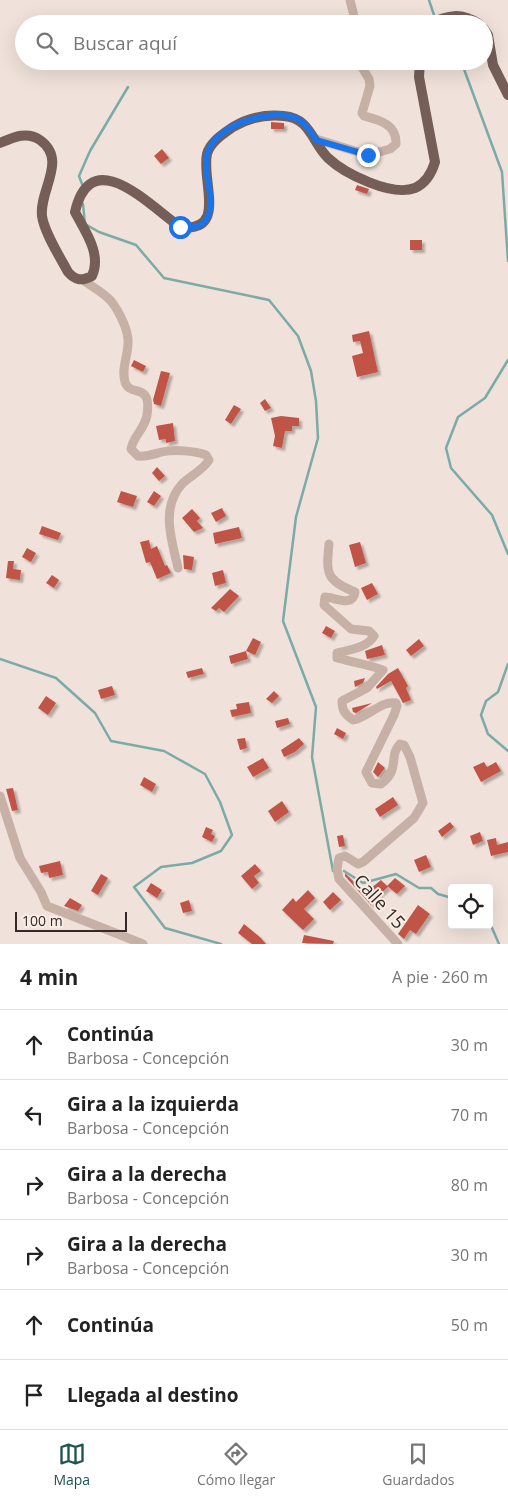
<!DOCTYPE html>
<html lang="es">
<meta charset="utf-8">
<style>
body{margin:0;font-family:"Open Sans",sans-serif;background:#f2f2f2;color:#222}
.controls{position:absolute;right:15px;bottom:15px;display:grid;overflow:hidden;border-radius:5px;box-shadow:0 5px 20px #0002}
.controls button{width:45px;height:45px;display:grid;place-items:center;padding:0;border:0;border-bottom:1px solid #e0e0e0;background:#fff;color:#222;font:25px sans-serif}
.scale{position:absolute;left:15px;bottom:12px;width:112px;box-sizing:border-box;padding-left:5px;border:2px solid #342927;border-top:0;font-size:14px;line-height:18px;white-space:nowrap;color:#342927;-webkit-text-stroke:4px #f8ede5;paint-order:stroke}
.stop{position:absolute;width:15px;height:15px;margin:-11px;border:4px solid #1a73e8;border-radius:50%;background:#fff}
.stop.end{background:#1a73e8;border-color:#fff;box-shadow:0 1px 5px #0008}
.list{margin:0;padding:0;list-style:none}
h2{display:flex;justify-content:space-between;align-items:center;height:65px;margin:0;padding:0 20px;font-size:21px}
h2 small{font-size:16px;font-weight:400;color:#767676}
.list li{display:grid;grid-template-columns:32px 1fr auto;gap:15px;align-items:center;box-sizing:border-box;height:70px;padding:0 20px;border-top:1px solid #e0e0e0}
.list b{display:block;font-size:19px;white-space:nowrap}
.list p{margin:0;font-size:16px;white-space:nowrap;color:#767676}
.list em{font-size:16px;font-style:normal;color:#767676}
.icon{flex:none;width:28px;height:28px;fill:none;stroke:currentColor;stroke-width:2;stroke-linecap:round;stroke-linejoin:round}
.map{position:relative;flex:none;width:508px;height:944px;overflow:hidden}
.search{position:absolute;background:#fff;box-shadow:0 5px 20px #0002;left:15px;right:15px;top:15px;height:55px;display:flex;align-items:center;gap:12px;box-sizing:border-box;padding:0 18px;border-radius:28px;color:#767676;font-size:19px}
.sheet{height:485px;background:#fff}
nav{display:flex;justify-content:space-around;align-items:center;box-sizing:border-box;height:70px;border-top:1px solid #e0e0e0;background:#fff;font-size:14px;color:#767676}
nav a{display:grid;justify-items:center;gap:2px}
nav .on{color:#1e5350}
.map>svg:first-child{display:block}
</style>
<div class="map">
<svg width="508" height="944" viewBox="0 0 508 944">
<defs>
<filter id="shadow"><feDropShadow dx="3" dy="3" stdDeviation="1" flood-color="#0004"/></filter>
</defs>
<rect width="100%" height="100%" fill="#f0e2da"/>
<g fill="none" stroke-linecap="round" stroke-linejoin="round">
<path stroke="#7aaba7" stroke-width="2.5" d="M429,0L434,15
M461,61L502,172L508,261
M82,184L79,176L90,151L128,87
M83,204L85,224L99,232L136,245L164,278L269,300L298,336L311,371L316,401L318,438L296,517L283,621L316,707L312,757L333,871
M508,360L485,398L458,417L446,448L451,468L492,515L508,554
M0,659L56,678L95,713L111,741L164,751L205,774L220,802L232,835L221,851L192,863L161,867L134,887L165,928L221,944
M508,664L498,692L486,701L481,715L488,734L508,751
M344,871L363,883L396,874L419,888H431L438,894L452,898
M489,921L499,944"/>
</g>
<path fill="#c05547" filter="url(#shadow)" d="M271,122L284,123V129H271Z
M162,149L169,158L161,164L154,156Z
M357,185L369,189L367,194L355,190Z
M410,240H422V250H410Z
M369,331L378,372L357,377L352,356L363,353L360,341L353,342L352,335Z
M134,360L146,366L143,372L131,366Z
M161,371L170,373L161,406L154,404L153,400Z
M265,399L271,408L265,411L260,403Z
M234,405L241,409L231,424L225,420Z
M281,416L299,418V426H292V431H285L282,448L273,446L275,436L271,418Z
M173,423L175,441L166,443V439L159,440L156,426Z
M157,467L165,476L159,481L152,473Z
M121,491L137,496L133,507L117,502Z
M154,491L161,496L154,506L147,502Z
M222,508L226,516L216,522L211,513Z
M192,509L200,518L197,521L203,528L194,532L182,518Z
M42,526L61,533L58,540L39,534Z
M239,527L242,538L215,544L213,533Z
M149,540L151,549L157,546L165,566L167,565L171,573L157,579L150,562L146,563L140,542Z
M360,542L366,563L355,567L349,545Z
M27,548L36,553L31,562L22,557Z
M183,555L194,557L192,570L184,569Z
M8,561H14L13,569L21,570L20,580L6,578Z
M223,570L226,583L215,586L212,573Z
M52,575L59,580L54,588L46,583Z
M372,583L378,594L367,600L361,588Z
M230,589L239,596L224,612L219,608L216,611L211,608Z
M326,626L335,631L331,638L322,633Z
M253,638L261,642L255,655L246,651Z
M419,639L424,646L411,656L406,650Z
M382,645L385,655L367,659L365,651Z
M246,651L248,659L231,664L229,656Z
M202,668L204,674L188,678L186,672Z
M398,668L408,686L406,688L411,700L403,703L391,681L377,689L376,687L388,674Z
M365,678L363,683L355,687L354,681Z
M112,686L115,695L101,699L98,690Z
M274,691L279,696L272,703L266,699Z
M46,696L56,703L48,715L38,708Z
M249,702L251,713L232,717L230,710L237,709L236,704Z
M372,703L356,713L353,712L352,708Z
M288,718L290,724L277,728L275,721Z
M337,728L346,733L343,739L334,734Z
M245,738L247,748L240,750L237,739Z
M299,738L304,744L295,752L284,757L281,750Z
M263,758L269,768L253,777L247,767Z
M378,762L385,768L378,777L373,772Z
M484,762L487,767L496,762L501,771L481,782L473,767Z
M144,777L156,784L152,792L140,785Z
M13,788L18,810L12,811L6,789Z
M393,797L398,805L380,817L375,809Z
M282,801L289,812L275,822L268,811Z
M450,822L454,827L442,837L438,831Z
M206,827L213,830L211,834L215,836L212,842L202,837Z
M480,832L483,841L473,845L470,836Z
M343,835L345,846L339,847L337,836Z
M496,838L497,845L508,842V852L491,856L487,840Z
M426,855L431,867L419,872L414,860Z
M60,861L63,875L49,878L48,872L41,873L39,866Z
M255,864L261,871L254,876L259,883L252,889L241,876Z
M345,873L365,893L381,880L388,887L372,901L374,903L371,905L345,876Z
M101,874L108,878L98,895L91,891Z
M395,878L405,886L397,894L387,886Z
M151,883L162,890L157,898L146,891Z
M308,890L315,898L304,909L314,919L303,930L282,910L293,898L296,902Z
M333,892L341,900L330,910L323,902Z
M70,898L82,905L78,911L64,906Z
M189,900L192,911L183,913L180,903Z
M418,905L430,914L416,934L410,930L404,939L398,934Z
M244,924L261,938L266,944H252L238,933Z
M304,935L334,941L333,944L302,943Z"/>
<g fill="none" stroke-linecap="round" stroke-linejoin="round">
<path stroke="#c7b1a6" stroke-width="9" d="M350,0L356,24
M316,139L368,155L390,149L396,144C397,124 379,120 364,116L362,113L370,86L369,79L358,61
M83,280C91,286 104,293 111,301C119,311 129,331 128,343C128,356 121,369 125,382C130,398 152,381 147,415C145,429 133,436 131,449L138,456C147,457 154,454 162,452C174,449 195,451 206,455L209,460C203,470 190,476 182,484C160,508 172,541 178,568
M329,544C326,574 326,580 355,592C353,608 335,597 325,597L324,605L351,629L369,631L374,636C367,648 349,650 337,653V658C345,660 381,668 383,670L367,688L342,701C342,711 345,714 353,720C368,718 381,700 396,703L397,706L394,715L366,772L372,783L381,784C401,769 388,756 400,744L404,745L410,757L423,803L414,818L363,862L358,864L345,856L339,858L337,869L339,879L398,944
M0,796L20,858L41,892L47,906L143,944"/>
<path stroke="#755e58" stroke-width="10" d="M429,24C448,15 461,12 479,24
M484,29L488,35L493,65L508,95
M0,143C14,137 27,131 40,140C68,160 39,190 42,216C44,232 60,257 68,272C76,281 82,281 92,276C102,254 85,231 75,212C91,142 150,206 180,227C228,233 201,181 207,154C210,142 223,134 233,127C248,118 265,114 284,116C310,118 312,142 328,158C345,174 392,197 415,188C426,183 432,172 435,162L419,77L420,61"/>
</g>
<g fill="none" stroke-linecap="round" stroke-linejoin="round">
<path stroke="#1a73e8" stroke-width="6" d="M180,227C191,228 201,229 207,218C217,200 202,174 207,154C214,125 270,108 295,118C305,122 310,131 316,140L368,155"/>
</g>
<g text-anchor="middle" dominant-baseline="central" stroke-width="4" stroke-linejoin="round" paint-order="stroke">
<g font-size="18" fill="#342927" stroke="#f8ede5">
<text transform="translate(380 901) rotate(48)">Calle 15</text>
</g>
</g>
</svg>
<div class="controls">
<button><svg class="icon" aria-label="locate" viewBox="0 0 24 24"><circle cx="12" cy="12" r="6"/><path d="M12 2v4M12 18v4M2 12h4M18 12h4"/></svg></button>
</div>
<div class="scale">100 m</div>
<div class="stop" style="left:180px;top:227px"></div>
<div class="stop end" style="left:368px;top:155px"></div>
<div class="search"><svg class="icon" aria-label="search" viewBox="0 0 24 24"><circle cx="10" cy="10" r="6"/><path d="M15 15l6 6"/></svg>Buscar aquí</div>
</div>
<section class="sheet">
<h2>4 min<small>A pie · 260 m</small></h2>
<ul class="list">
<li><svg class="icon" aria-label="ahead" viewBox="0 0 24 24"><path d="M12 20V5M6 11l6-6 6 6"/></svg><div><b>Continúa</b><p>Barbosa - Concepción</p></div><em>30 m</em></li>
<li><svg class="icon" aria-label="left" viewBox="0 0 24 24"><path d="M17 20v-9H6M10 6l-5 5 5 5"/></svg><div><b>Gira a la izquierda</b><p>Barbosa - Concepción</p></div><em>70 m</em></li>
<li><svg class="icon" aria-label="right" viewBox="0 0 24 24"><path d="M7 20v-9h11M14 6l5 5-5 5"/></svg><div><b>Gira a la derecha</b><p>Barbosa - Concepción</p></div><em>80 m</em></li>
<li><svg class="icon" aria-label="right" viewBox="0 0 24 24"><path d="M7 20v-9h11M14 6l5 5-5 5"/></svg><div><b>Gira a la derecha</b><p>Barbosa - Concepción</p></div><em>30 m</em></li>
<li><svg class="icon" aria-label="ahead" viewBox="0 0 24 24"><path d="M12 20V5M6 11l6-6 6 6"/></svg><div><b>Continúa</b></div><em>50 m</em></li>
<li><svg class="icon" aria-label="arrive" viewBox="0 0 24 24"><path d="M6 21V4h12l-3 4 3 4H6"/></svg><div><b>Llegada al destino</b></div></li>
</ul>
</section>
<nav>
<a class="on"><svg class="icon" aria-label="map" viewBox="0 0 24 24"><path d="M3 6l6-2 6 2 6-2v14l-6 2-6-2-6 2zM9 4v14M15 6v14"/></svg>Mapa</a>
<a><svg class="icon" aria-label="directions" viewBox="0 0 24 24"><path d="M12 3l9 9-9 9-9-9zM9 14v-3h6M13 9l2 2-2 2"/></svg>Cómo llegar</a>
<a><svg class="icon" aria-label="saved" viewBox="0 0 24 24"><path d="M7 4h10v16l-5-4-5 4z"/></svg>Guardados</a>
</nav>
